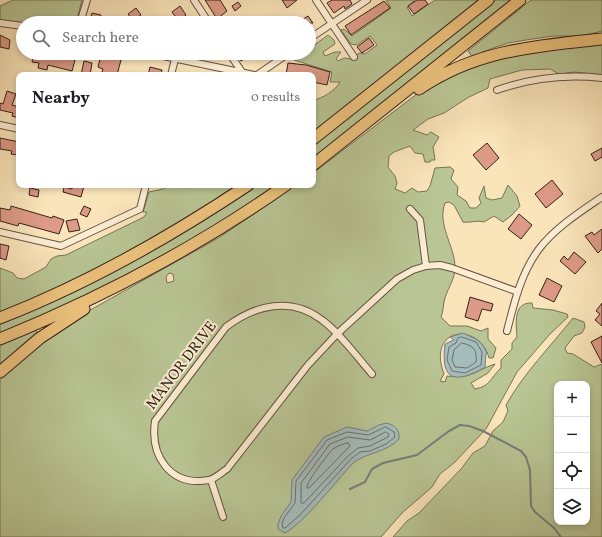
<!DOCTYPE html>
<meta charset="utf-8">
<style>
body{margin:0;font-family:Vollkorn,serif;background:#f6f6f6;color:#202124}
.controls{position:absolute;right:12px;bottom:12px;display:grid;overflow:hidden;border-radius:8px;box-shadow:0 2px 6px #0003}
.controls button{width:36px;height:36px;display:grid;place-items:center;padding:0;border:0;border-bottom:1px solid #e0e0e0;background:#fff;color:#202124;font:20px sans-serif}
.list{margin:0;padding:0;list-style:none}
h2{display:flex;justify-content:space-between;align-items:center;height:52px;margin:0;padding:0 16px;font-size:17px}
h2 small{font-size:13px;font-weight:400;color:#757577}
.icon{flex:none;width:22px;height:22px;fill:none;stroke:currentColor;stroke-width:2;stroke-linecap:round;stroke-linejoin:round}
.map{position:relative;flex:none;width:602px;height:537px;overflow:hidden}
.search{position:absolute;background:#fff;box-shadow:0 2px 6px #0003;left:16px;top:16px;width:300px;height:44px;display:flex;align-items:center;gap:10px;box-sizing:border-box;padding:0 14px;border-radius:22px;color:#757577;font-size:15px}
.panel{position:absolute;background:#fff;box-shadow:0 2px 6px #0003;left:16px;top:72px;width:300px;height:116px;border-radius:8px}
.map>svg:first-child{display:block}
</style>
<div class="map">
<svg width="602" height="537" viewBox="0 0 602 537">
<rect width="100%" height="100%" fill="#fae4ba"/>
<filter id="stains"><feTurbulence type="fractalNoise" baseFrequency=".005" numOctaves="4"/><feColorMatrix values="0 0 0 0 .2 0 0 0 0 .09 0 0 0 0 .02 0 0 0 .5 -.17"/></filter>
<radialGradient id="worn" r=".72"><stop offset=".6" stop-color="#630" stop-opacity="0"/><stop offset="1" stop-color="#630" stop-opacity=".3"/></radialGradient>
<path fill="#b9c594" stroke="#767457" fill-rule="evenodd" d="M13,0H82L76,23H24L0,20V6Z
M386,0H415L407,7L412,16L435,0H478L313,133V100C322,99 336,90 340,82H330L332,72L294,60L304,53H309V49L328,35L334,40L335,44L323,52L325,56L335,52H341L336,59L338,61L344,58L352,59L359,53L365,54L377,45L370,36L357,45L351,44L341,30L344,29L352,36L391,8Z
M496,0H512L313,158V144Z
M531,0H602V31L582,36H553L526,40L508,43L482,52L504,49L473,58L468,51Z
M602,43V75L575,72L559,74L550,69L522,70L490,79L488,88L469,97L444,113L428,119L413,130L427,135L431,132L439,137L433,147L435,160H431L430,162H425L423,154L415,153L410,146L394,152L389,156L388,167L395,176L397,183L395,189L405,193L412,188L418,192L427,191L430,186L435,168L450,167L454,170L451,179L458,187L457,195L466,201L470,208H476L481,203L479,198L484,186L486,198L492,200L502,198L508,185L517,196L520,206L512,215L503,222L494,216L484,222C476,220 471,223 463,222L454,205L449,202L445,203C437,224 454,245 455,266C456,279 446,290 444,302C443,308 443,312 441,317L450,326H467L481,331L488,328V339L496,348L493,358H489C480,322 426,326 444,374L440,381L445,382L447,376C472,379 474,371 495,364L488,373L471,383L475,389C491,386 490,378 501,368V360L512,349V343L517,337C516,324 513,302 532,303L533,308L553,310L567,314L568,317L550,334L517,372L486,429L454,463L440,474L432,487L402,513L381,537H0V377L16,361L85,313L220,237L296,185H313V173L417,94L460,71L498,57ZM169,273L173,274L174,281L167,283L166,277Z
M170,185H241L158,236L66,285L0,313V268L13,273L17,278L24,279L46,267L51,259L57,256L66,255L144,217L147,212H143L149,192L163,189Z
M257,185H275C190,245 97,295 0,333V322L202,221Z
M573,318L584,322L585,327L582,333L574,336L565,348L567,353L573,354L594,367L602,364V537H393L407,521L419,513L461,469L473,453L485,446L493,431L503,422L508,411L506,405C524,373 550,347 573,318ZM557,384H587V522H557Z
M36,330L37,332L0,364V344Z"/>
<path fill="#a4bcbb" stroke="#777e7b" d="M463,333C476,340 480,338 487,353L486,354L485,367C456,384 440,382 445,344L454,340L450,337Z
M386,423C395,425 400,430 399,439C386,453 367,452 353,463C336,481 305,522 285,533L278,529V524L281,516L291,502L292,480L324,437L347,427L367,431L379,425Z"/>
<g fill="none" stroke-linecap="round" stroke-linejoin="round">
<path stroke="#6c6f6a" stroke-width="1" d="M462,337L476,342L482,352L481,365L465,373L452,371L447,360L449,347L456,343L458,338Z
M462,343C474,346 477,349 476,362L467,368L455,367L452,360L454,350Z
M386,427L394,432L395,437L386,444L370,451L360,452L351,459L300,515L285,528H283L282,524L284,518L295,503L296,481L327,440L347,432L368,435Z
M386,432L389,434L388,437L370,446L358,448L348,456L304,503H301V483L330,444L348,437L370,440Z
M348,443L350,446L309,488H307C306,482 328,454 333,449C337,446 343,444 348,443Z"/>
<path stroke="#777e7b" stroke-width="2" d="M350,489L365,482L372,469L383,463L417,455L449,431L460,425L469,426L483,431L521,451L526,457L530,470L531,506L535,512L554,528L561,537"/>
</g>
<path fill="#dd9a86" stroke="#33221a" d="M205,0H220L227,11L217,19Z
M282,0H297L287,8Z
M332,0H350L352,4L345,9L344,6L334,13L327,3Z
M417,0H425L428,4L414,14L408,6Z
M384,1L390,8L351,35L345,26Z
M238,2L241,6L235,11L232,6Z
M180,6L186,15L179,21L172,12Z
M136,8L141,15L133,21L128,14Z
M92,13L101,15L99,23H89Z
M308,16L313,23H297Z
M0,35L10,40L9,49L0,47Z
M369,38L374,45L362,53L357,47Z
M34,53H49L75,60L72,71L48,65L47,70L38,68L39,63L32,62Z
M236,53H253L241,61Z
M101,55L121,60L117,75H101L103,69L98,67Z
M84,61L92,63L90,75H81Z
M288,63L306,65L330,72L327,85L313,82V75H286Z
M150,67L162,70L161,75H148Z
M7,91L16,94L12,105L19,107V118L12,116L13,113L0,110V103L3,104Z
M0,138L19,142L18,155L11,154L12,151L0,149Z
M487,143L499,158L486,170L473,155Z
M602,148V157L595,161L591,154Z
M552,180L563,194L546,208L535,194Z
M73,185L84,186L81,197L63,192L64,187L72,189Z
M30,188L39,190L38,197L29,195Z
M11,206L52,218L53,216L64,220L59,234L19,223L18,226L0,221V208L10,210Z
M84,206L91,209L87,217L80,214Z
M519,214L532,225L521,239L508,229Z
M77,219L80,230L69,232L66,221Z
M602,229V249L598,253L585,236L592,232L594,235Z
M0,244L9,246L6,260L0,258Z
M574,252L586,262L575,274L560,261L564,256L568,260Z
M547,278L562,286L554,302L539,295Z
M470,297L493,304L491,311L482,309L478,321L465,317Z
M602,303V326L595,320L600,314L596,311Z
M602,336V363L591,342Z"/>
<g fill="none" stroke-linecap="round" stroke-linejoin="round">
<defs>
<path id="minor" d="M194,0L209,23
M316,0L354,57
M0,23L23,26
M80,23L87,0
M309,39L367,0
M149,53L254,75
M229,53L242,72
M171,75L175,59
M257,75L289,53
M497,90C531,78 566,74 602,78
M0,125L19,129
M410,209L420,220L426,266
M0,232L61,246L140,209L146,185
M507,331C514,303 521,273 539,249C555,228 580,212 602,197
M372,374C356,356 341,334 322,320C291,296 255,305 226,327L155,421C150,456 170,487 209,480C215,479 222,472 227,469L308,365L337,334L397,279L413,270L426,266L440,265L452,268L518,292
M211,480L223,517"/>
<path id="motorway" d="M419,89C476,50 535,46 602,39
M313,139L488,0
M313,165L520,0
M0,318C87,284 170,237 248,185
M0,339C103,297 195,249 286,185
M0,372L40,338L84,309"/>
</defs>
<use href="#minor" stroke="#655242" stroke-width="8"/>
<use href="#motorway" stroke="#33221a" stroke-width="13"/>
<use href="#minor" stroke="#fcedd2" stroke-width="6"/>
<use href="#motorway" stroke="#edc27d" stroke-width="11"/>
</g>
<g text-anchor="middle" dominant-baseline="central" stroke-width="4" stroke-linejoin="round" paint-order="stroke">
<g font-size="15" fill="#33221a" stroke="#fcedd2">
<text transform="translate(182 366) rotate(-53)">MANOR DRIVE</text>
</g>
</g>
<rect width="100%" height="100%" filter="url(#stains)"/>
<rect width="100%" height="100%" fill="url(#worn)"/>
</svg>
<div class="controls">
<button>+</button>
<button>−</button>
<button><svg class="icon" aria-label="locate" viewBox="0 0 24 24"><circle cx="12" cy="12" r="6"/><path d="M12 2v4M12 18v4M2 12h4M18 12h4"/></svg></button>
<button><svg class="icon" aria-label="layers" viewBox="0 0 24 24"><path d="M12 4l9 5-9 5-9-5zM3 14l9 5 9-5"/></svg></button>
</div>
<div class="search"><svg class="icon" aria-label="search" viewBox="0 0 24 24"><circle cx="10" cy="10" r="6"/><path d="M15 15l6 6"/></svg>Search here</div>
<section class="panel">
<h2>Nearby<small>0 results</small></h2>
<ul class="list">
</ul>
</section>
</div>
